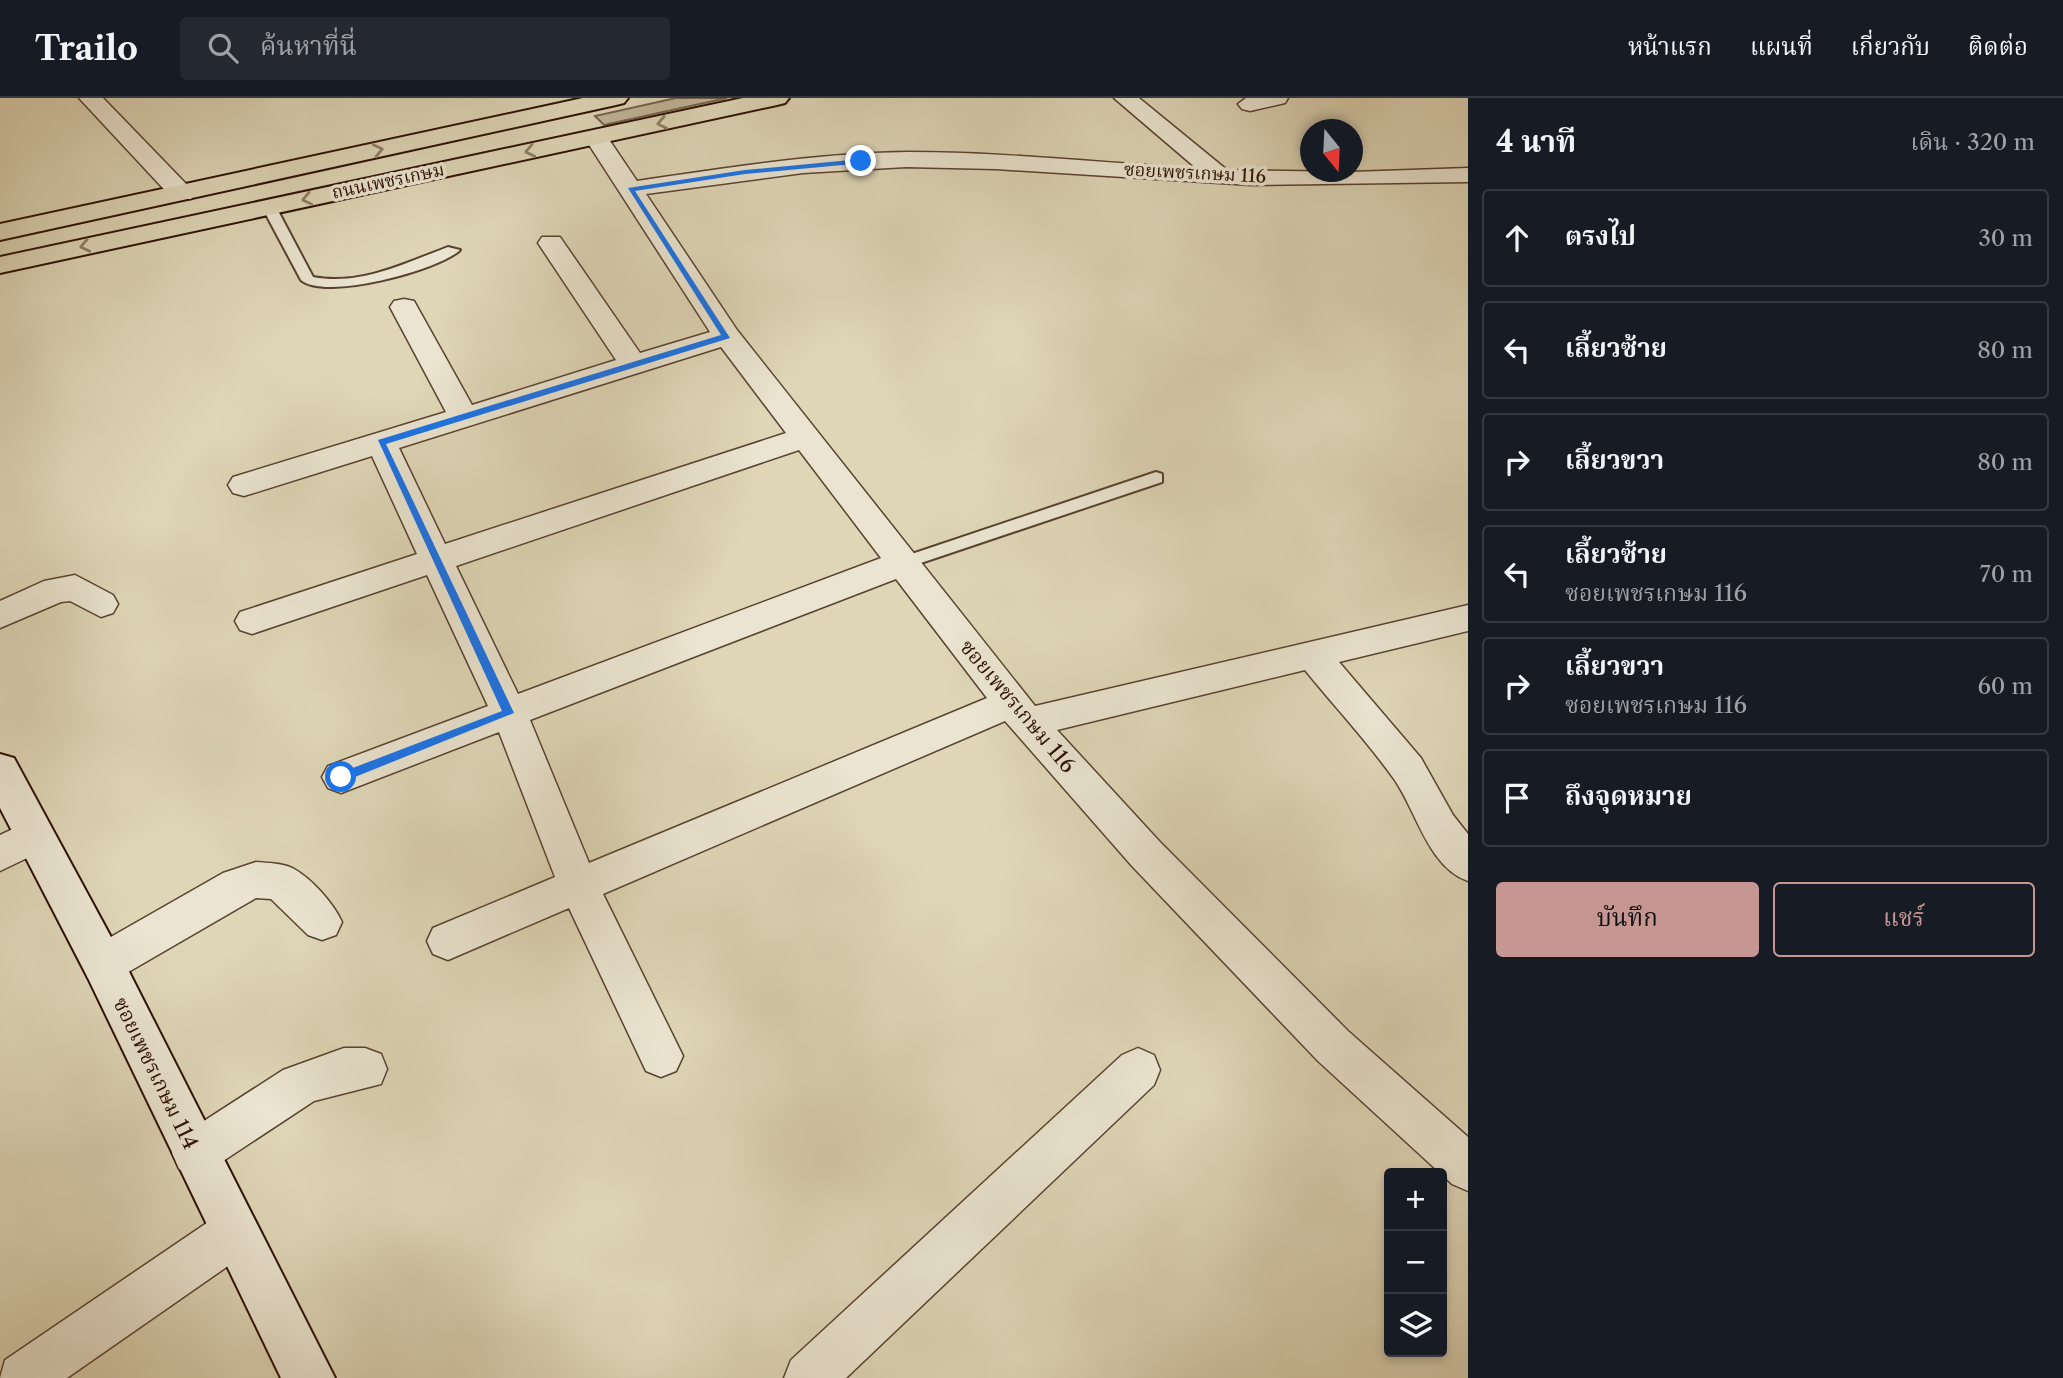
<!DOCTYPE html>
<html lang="th">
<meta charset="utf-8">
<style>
body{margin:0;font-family:"Libre Caslon Text","Noto Serif Thai",serif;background:#242831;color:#f1f3f6}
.controls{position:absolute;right:21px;bottom:21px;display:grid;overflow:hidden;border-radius:7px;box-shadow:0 4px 10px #0003}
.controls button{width:63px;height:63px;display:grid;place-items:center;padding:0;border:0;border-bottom:2px solid #363941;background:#171b24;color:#f1f3f6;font:35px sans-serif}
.compass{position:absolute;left:1300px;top:21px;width:63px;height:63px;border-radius:50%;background:#171b24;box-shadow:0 4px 10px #0003;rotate:162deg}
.stop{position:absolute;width:21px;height:21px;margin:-16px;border:5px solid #1a73e8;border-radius:50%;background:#fff}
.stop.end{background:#1a73e8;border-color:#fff;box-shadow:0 2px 7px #0008}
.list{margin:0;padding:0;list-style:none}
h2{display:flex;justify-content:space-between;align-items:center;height:91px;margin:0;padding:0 28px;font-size:30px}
h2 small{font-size:23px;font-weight:400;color:#9ea1a6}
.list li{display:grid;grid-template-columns:46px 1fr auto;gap:21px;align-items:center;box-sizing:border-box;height:98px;margin:0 14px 14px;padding:0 14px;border:2px solid #363941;border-radius:7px}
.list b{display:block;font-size:26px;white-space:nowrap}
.list p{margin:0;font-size:23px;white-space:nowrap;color:#9ea1a6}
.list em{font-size:23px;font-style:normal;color:#9ea1a6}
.actions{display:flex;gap:14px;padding:21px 28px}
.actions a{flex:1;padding:16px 0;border:2px solid #c59692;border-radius:7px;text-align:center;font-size:24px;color:#c59692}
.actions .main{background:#c59692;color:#111}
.icon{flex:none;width:38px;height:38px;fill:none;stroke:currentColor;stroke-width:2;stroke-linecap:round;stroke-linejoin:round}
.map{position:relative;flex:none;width:1468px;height:1280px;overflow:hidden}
header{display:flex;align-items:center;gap:42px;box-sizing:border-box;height:98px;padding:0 35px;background:#171b24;border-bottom:2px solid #363941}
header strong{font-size:33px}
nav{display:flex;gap:38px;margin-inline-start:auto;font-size:24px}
.search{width:490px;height:63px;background:#242831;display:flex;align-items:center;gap:18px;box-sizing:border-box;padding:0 24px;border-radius:7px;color:#9ea1a6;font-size:26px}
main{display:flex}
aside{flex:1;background:#171b24}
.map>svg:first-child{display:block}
</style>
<header>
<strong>Trailo</strong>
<div class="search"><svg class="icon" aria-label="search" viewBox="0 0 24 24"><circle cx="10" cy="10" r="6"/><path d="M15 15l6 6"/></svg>ค้นหาที่นี่</div>
<nav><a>หน้าแรก</a><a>แผนที่</a><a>เกี่ยวกับ</a><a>ติดต่อ</a></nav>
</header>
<main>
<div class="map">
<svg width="1468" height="1280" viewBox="0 0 1468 1280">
<rect width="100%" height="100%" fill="#ded6b7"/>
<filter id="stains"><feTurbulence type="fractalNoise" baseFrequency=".00286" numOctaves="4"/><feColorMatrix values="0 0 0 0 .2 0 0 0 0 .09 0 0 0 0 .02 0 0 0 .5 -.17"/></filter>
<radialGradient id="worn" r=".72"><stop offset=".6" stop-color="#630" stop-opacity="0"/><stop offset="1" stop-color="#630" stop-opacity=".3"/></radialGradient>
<path fill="#c0b598" stroke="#76644e" stroke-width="2" d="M676,0H727L604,27L595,18Z"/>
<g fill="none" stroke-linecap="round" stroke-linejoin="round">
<defs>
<path id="lane" d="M264,106L276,109L313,179C361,188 405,165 448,149L460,152C439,172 325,203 301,182L262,109Z
M1156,374L1162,376V384L903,471L894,465L897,461Z"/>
<path id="street" d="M79,0H103L191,91L194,96L191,101H173Z
M1114,0H1139L1227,72L1352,74L1468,70V84L1251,87L996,71L906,69L803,75L646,96L737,232L1035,608L1468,507V533L1339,564L1421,660L1453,717L1468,736V783C1428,769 1417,714 1394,681C1367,643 1334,608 1305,572L1057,632L1160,744L1348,933L1468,1039V1093L1452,1086L1318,963L1132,768L1005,623L603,796L683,958L676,973L661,979L646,973L569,810L448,862L433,856L427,843L433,830L555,779L499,634L341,695L328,690L322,679L328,668L488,608L427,477L252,536L240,532L235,523L240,514L417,456L372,358L244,398L233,395L228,387L233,379L446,314L390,209L394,203L404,201L414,203L472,307L616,262L538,145L542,139H560L640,255L710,234L584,39L588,34H604L637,83C727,70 817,55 908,54C1004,54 1100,65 1196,70ZM721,249L786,335L445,446L399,350ZM799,352L881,460L518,596L456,468ZM896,481L987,600L589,765L530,622Z
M1288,0L1285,5L1250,13L1242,11L1238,6L1246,0Z
M75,477L113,497L118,506L113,515L101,519L70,503L61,504L0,530V503L44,483Z
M34,721L48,726L53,738L48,750L0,773V737Z
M256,764C269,765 283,765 294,771C312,781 334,806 342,824L336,837L322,842L308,837L271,801L256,800L118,880L103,885L88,880L82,866L88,852L223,775Z
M344,950H365L381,956L387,971L381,986L314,1003L211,1071L195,1078L179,1071L172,1055L179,1039L283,972Z
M1138,950L1154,957L1160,972L1154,987L846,1280H784L791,1262L1122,957Z
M234,1111L251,1118L258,1135L251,1152L67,1280H0L5,1262L217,1118Z"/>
<path id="secondary" d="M0,656L14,660L118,852L335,1280H281L88,880L0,710Z"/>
<path id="primary" d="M583,0H628L624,5L616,7L0,142V126Z
M743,0H789L785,5L777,7L0,175V159Z"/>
</defs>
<use href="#lane" stroke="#584330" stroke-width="4"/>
<use href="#street" stroke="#584330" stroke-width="3"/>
<use href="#secondary" stroke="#2c1203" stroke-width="4"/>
<use href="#primary" stroke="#2c1203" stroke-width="4"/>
<use href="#lane" fill="#eae4d0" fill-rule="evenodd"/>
<use href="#street" fill="#eae4d0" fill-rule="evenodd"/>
<use href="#secondary" fill="#eae4d0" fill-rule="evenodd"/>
<use href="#primary" fill="#ded6b7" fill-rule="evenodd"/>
</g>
<defs><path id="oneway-chevron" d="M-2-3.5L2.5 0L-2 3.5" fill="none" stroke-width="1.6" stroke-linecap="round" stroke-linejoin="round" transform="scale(1.75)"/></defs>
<g stroke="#8e7e66">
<use href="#oneway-chevron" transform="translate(662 25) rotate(168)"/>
<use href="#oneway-chevron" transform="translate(378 52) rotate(-13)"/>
<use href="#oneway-chevron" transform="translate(530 53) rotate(168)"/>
<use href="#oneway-chevron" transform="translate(307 101) rotate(168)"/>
<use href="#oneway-chevron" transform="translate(85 148) rotate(168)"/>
</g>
<path fill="#1a73e8" d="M861,61L864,65L745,76L635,93L730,240L386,346L514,615L345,683H337V676L502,613L378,342L721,237L628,90L745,72Z"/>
<g text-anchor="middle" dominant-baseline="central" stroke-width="7" stroke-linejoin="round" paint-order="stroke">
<g font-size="18" fill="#2c1203" stroke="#eae4d0">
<text transform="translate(1195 75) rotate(3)">ซอยเพชรเกษม 116</text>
<text transform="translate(388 83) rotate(-12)">ถนนเพชรเกษม</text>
</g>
<g font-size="21" fill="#2c1203" stroke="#eae4d0">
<text transform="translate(1018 608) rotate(50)">ซอยเพชรเกษม 116</text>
<text transform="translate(156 975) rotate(64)">ซอยเพชรเกษม 114</text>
</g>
</g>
<rect width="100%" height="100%" filter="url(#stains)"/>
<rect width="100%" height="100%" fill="url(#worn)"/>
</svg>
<div class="controls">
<button>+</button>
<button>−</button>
<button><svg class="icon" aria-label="layers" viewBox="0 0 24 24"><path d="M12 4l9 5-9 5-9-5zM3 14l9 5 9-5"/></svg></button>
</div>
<svg class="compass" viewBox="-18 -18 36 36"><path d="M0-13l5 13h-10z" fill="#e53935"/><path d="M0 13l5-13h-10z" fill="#9ea1a6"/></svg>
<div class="stop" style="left:341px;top:679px"></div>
<div class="stop end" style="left:861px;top:63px"></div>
</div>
<aside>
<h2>4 นาที<small>เดิน · 320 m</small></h2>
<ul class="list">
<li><svg class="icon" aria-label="ahead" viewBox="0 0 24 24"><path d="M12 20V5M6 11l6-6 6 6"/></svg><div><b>ตรงไป</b></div><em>30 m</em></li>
<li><svg class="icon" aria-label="left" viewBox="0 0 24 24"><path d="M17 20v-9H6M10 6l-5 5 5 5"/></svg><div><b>เลี้ยวซ้าย</b></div><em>80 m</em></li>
<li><svg class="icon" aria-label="right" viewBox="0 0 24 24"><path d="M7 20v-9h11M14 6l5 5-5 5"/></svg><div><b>เลี้ยวขวา</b></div><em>80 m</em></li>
<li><svg class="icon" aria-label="left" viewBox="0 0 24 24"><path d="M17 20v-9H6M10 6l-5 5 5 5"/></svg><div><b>เลี้ยวซ้าย</b><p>ซอยเพชรเกษม 116</p></div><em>70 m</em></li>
<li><svg class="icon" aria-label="right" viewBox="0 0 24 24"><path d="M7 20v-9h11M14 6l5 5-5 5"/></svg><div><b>เลี้ยวขวา</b><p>ซอยเพชรเกษม 116</p></div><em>60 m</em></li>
<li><svg class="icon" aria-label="arrive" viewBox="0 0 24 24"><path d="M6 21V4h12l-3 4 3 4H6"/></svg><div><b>ถึงจุดหมาย</b></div></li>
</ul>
<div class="actions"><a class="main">บันทึก</a><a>แชร์</a></div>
</aside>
</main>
